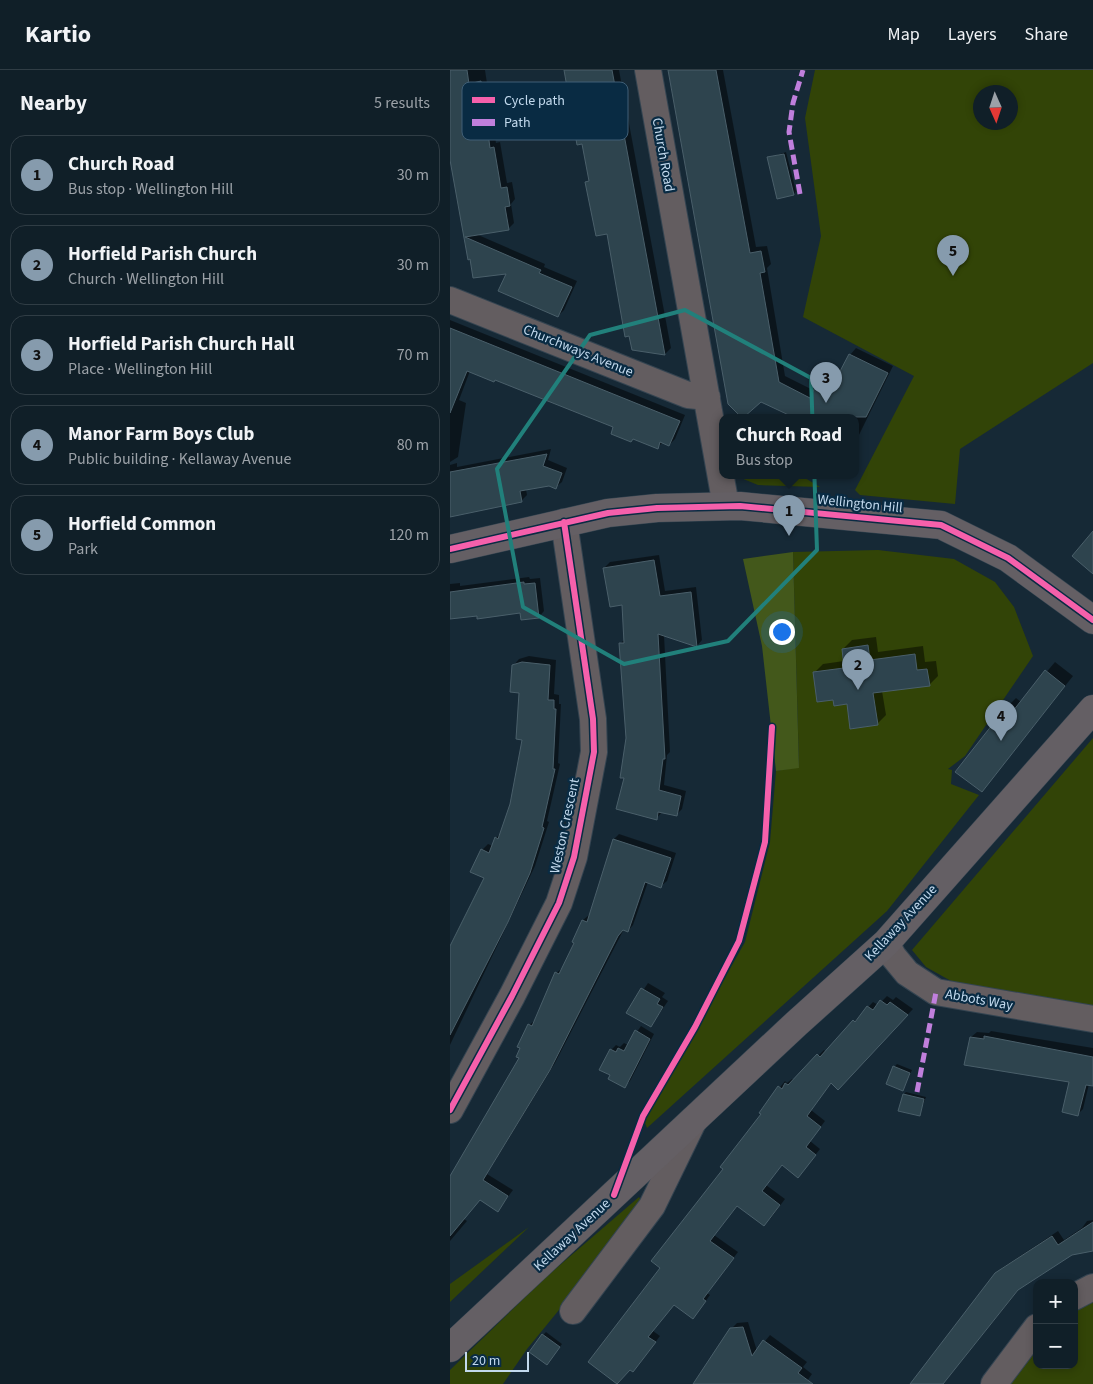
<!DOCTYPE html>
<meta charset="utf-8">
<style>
body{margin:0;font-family:"Source Sans 3",sans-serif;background:#1e2c34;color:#f1f3f6}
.controls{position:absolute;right:15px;bottom:15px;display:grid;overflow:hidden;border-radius:10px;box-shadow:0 2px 8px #0003}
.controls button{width:45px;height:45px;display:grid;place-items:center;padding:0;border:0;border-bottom:1px solid #303d45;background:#101f28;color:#f1f3f6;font:25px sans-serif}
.compass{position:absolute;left:523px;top:15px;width:45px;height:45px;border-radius:50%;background:#101f28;box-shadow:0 2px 8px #0003;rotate:177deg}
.scale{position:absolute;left:15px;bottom:12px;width:64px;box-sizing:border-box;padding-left:5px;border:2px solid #c2d9ed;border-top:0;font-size:14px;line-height:18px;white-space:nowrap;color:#c2d9ed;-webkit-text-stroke:4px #092b43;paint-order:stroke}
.you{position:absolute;left:331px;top:561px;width:18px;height:18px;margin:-12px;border:4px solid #fff;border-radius:50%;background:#1a73e8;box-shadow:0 0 0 8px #1a73e833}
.badge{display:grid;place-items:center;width:32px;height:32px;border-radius:50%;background:#869bad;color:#111;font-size:16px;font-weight:700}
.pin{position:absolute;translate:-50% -41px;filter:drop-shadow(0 1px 2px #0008)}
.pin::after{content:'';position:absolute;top:26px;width:18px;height:15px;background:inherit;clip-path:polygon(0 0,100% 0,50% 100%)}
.popup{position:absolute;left:269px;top:344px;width:140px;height:65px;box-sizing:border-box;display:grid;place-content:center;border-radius:10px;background:#101f28;filter:drop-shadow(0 1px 4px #0005);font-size:16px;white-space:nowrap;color:#9ca2a8}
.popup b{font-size:19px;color:#f1f3f6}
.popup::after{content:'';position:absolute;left:50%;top:100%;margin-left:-10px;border:10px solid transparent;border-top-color:#101f28}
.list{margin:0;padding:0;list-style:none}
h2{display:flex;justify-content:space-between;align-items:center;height:65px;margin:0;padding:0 20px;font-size:21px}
h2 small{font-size:16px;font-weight:400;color:#9ca2a8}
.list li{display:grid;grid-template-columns:32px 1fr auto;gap:15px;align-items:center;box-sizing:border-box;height:80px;margin:0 10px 10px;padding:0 10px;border:1px solid #303d45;border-radius:15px}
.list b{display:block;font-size:19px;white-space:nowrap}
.list p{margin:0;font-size:16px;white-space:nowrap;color:#9ca2a8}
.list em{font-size:16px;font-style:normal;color:#9ca2a8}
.map{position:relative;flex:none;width:643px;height:1314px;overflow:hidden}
header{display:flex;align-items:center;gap:30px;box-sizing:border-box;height:70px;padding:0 25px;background:#101f28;border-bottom:1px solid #303d45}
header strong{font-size:24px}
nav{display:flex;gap:28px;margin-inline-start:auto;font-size:18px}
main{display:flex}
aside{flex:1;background:#101f28}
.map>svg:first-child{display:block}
</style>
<header>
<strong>Kartio</strong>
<nav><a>Map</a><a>Layers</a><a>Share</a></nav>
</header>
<main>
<aside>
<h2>Nearby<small>5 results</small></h2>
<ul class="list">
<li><span class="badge">1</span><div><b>Church Road</b><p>Bus stop · Wellington Hill</p></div><em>30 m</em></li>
<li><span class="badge">2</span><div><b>Horfield Parish Church</b><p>Church · Wellington Hill</p></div><em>30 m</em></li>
<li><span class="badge">3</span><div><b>Horfield Parish Church Hall</b><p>Place · Wellington Hill</p></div><em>70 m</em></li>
<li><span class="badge">4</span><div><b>Manor Farm Boys Club</b><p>Public building · Kellaway Avenue</p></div><em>80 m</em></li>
<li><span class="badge">5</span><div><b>Horfield Common</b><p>Park</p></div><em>120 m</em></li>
</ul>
</aside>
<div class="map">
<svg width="643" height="1314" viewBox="0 0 643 1314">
<rect width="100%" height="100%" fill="#162936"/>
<path fill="#324407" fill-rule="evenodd" d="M365,0H643V293L510,379L505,434L410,425L405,420L464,306L353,247L371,166L355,48ZM530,22H560V52H530Z
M290,405H350L370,417L308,415L291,408Z
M428,480L504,489L545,512L564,537L583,586L515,686L498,699L502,700L501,714L529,725L437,841L197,1058L195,1053L196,1048L295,872L320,772L326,701L349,697L343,482ZM418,575L420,590L467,600L477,599L479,615L423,623L427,655L401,659L397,634L384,636L383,630L367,632L363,602L394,598L392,579Z
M643,668V938L510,916L476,897L462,880Z
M189,1127L195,1135L77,1279L53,1314H0V1300L96,1207Z
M79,1157L0,1232V1214Z
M643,1227V1314H554L587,1271V1295H624V1236Z"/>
<path fill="#43581b" d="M343,482L349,698L326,701L312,576L293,489Z"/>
<path fill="#0007" d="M0,0H35L46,73L50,72L57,113L62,112L65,129L61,134L64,153L58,159L26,164L95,194L94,197L127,211L114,240L108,246L58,202L19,188L0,85Z
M114,0H169L221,278L215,284L183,279L158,162L137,112L139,110L133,72Z
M218,0H273L306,177L317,176L321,194L317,198L335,306L365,321L374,301L381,294L392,300L400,285L406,278L443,296L405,373V347H337L338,343L311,330L292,347L279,333Z
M336,82L346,121L344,124L318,88Z
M0,250L235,345L225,369L219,375L213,372L207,378L165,356L45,309L20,301L9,330L16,333L8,387L0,392Z
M101,379L98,390L117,398L112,412L106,417L99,415L76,419L77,425L71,431L0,446V395L7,393V397Z
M209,485L215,521L246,517L252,570L247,576L214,565L220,682L217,685L214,715L236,721L232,739L226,745L212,742L206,749L175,707L177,669L171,573L175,569L173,533L154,498L160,492Z
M79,507L80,509L90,508L94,541L89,547L71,542L0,547V514L10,513V516Z
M426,567L428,582L473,576L475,592L486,591L488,606L479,615L432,621L436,645L427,654L398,633L384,628L364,603L373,594L394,591L393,579L402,570Z
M79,586L106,590L104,624L109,625V634H111L108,693L110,694L97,751L99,752L85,796L0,975V885L35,808L32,780L38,774L43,776L46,768L51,763L61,734L73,668L70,622L63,596L69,589Z
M605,592L623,606L532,721L507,701L558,636L566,628L571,632Z
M169,764L226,783L217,811L211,816L198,812L183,855L178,861L174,859L105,993L37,1104L63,1120L48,1140L30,1129L14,1149L17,1151L0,1171V1109L71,987L79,955L86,950L106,903L113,898L133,850L139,845L141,846L164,769Z
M198,913L215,923L212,927L218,931L201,956L178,943Z
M437,926L443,930L446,927L463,939L388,1018L382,1012L361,1040L375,1051L360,1071L370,1079L348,1107L332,1094L316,1115L335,1129L320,1149L288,1135L264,1165L288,1182L257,1223L260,1225L248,1242L224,1234L203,1261L210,1266L188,1295L180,1299L168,1313L140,1292L212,1198L312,1044L310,1042L335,1011L337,1013L342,1009L344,1010L374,980L376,982L423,932L428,935Z
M191,956L204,964L180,1011L175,1016L161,980L166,975L170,977L174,973L178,975Z
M541,961L643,978V1015L639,1014L633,1039L628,1044L620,1011L516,994L521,967L527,962L539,963Z
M447,994L462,1000L453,1020L444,997Z
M456,1022L476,1027L469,1045L454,1024Z
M643,1150V1180L621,1184L570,1218L493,1314H463L552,1198L608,1161L614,1170L632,1158L637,1151Z
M298,1252L307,1281L320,1265L357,1292L353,1297L362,1304L355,1314H243L281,1259L287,1253Z
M96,1262L112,1274L99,1291L93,1265Z"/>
<path fill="#2e444e" stroke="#4a5f6a" d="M0,0H17L19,14L31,11L40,78L44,77L51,118L57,117L60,136L55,137L59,160L15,167L91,200L89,203L122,217L108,247L48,221L56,204L23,208L20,189L18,190L0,90Z
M114,0H162L215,285L182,280L179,266L175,267L157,164L146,166L135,112L139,111L132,74L127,75Z
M218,0H266L300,183L311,181L315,202L310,203L329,312L360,328L373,300L387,307L399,284L438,303L416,347H343L311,332L294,347H291L278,334Z
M334,84L344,125L327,129L317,87Z
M0,258L230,351L219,376L210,372L208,379L183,369L181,372L161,364L163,357L45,310L44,312L17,301L0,343Z
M97,384L93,396L112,403L106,419L99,416L70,421L72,432L0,447V402Z
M643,461V504L622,486Z
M204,490L210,526L241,522L247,577L208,564L215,689H213L209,720L231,726L227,746L208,742L207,750L166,739L174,708H170L176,668L169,573H174L172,535L160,537L153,498Z
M74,512V514L85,513L89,548L71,550L70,543L27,549V546L0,549V522Z
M418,575L420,590L465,584L467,600L477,599L480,616L423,623L428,655L400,659L397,634L384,636L383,630L367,632L363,602L394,598L392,579Z
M72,592L100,595L98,630H104V639H106L103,699H105L92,757L94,758L80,803L58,852L0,965V876L34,808L20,802L31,779L39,783L45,767L48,769L60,734L72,670L66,669L69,623L60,622L62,595Z
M595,600L615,616L532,722L505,702L557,636L563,641Z
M163,769L221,788L211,818L195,812L178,862L173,860L168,866L100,1000L33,1110L58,1126L48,1142L30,1130L0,1166V1106L69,988L66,987L70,978L67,977L78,954L82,956L105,902L109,904L124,873L122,872L132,850L137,852Z
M191,918L210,929L207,934L213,937L201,957L176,943Z
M430,930L437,935L440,932L458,945L388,1020L381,1013L357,1046L371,1057L356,1077L366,1085L348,1108L332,1095L312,1121L330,1135L314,1156L287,1136L260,1171L284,1188L253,1229L256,1231L243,1249L224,1235L198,1267L206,1272L183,1302L180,1300L167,1314L138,1292L210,1198L201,1191L273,1099L270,1097L311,1044L309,1043L328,1016L332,1019L335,1013L338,1015L367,984L370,987L403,950L405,952L417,936L423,940Z
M185,960L200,969L175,1018L158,1009L160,1005L149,1000L160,979L166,982L168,978L174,981Z
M534,966L643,987V1016L636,1015L628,1046L612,1042L619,1012L514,995L520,967L534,969Z
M443,996L460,1003L453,1021L436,1014Z
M453,1024L474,1029L470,1046L448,1041Z
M643,1152V1181L622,1185L568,1220L493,1314H460L545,1203L602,1166L608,1175Z
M293,1257L302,1286L313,1270L352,1298L348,1303L363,1314H243L280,1258Z
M92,1264L110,1277L97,1295L79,1282Z"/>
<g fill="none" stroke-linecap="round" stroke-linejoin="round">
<defs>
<path id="street" d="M198,0L276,436
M0,230L238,325L257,327
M436,873L443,886L457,903L486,922L643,949
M0,1040L62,926L109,833L124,787L144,682L143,649L114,452
M624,1227L643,1217
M123,1241L202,1136L243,1052
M544,1314L587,1257"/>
<path id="secondary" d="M0,479L158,443L207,438L290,436L491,455L558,488L643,550
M0,1278L346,954L436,873L643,639"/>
</defs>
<use href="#street" stroke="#344451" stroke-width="28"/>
<use href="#secondary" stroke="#344451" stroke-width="29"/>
<use href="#street" stroke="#635d60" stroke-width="26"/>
<use href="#secondary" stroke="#645f64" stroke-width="28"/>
<path stroke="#c07fdc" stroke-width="5" stroke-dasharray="10 5" stroke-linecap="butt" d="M350,124L339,62L343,33L353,0
M467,1022L486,922"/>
<defs>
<path id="cycleway" d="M0,479L158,443L207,438L290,436L491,455L558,488L643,550
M0,1040L62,926L109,833L124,787L144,682L143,649L114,452
M164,1125L193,1046L245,957L289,871L315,772L322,657"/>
</defs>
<use href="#cycleway" stroke="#092b43" stroke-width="9"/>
<use href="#cycleway" stroke="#f560ab" stroke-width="6"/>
</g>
<path fill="none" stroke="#21807b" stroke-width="4" stroke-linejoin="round" d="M235,240L361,308L367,480L278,571L174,594L73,537L47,399L140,265Z"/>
<g text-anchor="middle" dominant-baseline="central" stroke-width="4.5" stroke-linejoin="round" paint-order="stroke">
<g font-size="14" fill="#c2d9ed" stroke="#092b43">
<text transform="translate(213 85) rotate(80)">Church Road</text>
<text transform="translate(128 281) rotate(22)">Churchways Avenue</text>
<text transform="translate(410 434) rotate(6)">Wellington Hill</text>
<text transform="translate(115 756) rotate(-78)">Weston Crescent</text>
<text transform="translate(451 853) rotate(-47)">Kellaway Avenue</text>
<text transform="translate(529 930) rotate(10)">Abbots Way</text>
<text transform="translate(122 1165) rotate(-43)">Kellaway Avenue</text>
</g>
</g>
<rect x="12" y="12" width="166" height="58" rx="8" fill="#092b43" stroke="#405f76" stroke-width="1"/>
<rect x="22" y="27" width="23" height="6" fill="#f560ab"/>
<rect x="22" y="49" width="23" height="7" fill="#c07fdc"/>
<g font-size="14" fill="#c2d9ed">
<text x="54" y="35">Cycle path</text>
<text x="54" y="57">Path</text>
</g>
</svg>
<div class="controls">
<button>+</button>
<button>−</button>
</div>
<svg class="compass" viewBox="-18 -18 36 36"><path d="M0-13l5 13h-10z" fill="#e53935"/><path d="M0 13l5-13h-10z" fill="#9ca2a8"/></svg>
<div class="scale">20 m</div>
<div class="you"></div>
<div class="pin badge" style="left:339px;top:466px">1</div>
<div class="popup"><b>Church Road</b>Bus stop</div>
<div class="pin badge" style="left:408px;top:620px">2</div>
<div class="pin badge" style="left:376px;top:333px">3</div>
<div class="pin badge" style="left:551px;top:671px">4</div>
<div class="pin badge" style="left:503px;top:206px">5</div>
</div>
</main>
